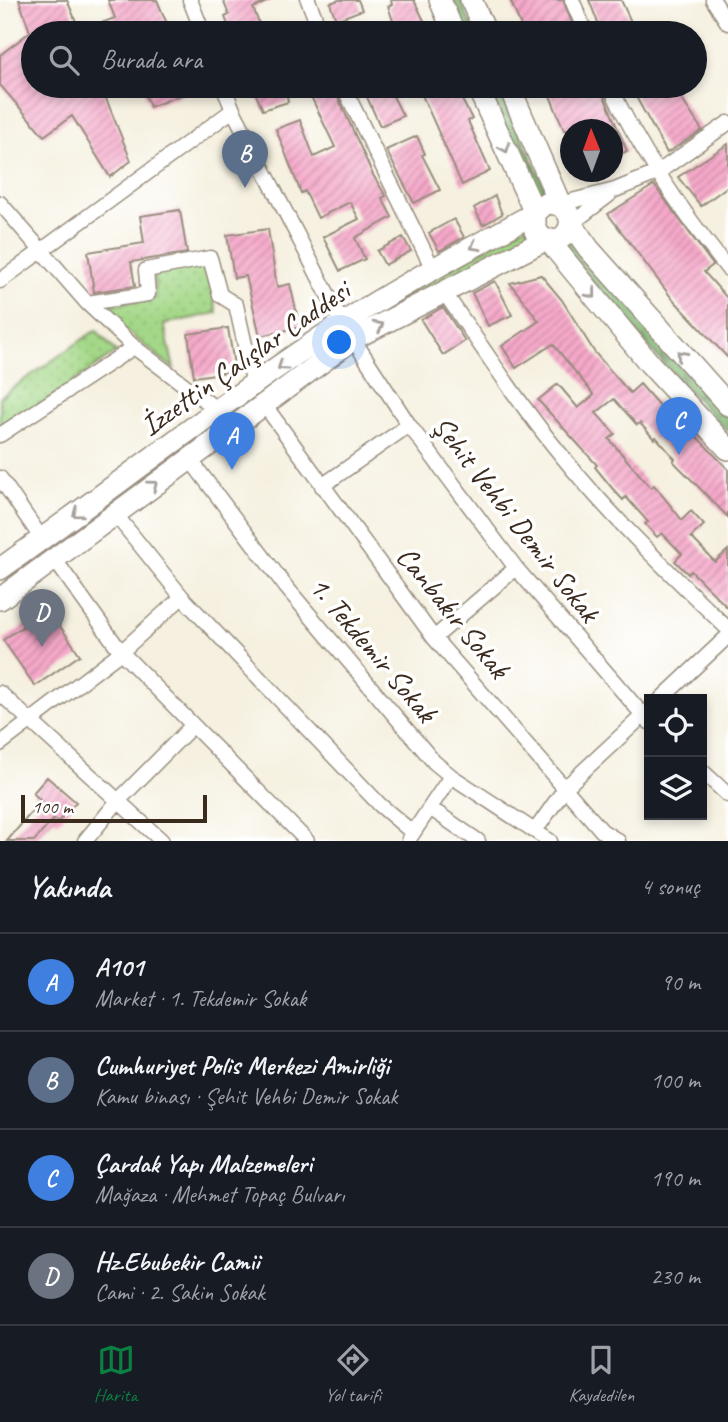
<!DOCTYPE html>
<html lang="tr">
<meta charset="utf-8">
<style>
body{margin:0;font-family:Caveat,sans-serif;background:#242831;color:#f1f3f6}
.controls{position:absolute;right:21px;bottom:21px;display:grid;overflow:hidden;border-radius:0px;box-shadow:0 4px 10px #0003}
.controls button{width:63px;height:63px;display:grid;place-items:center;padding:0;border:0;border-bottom:2px solid #363941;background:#171b24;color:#f1f3f6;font:35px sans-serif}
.compass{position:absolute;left:560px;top:119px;width:63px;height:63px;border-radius:50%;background:#171b24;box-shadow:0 4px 10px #0003;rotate:359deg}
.scale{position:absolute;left:21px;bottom:18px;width:186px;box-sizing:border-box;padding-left:7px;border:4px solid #3b2a1e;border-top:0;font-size:19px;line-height:24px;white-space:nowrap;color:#3b2a1e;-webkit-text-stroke:5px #fff;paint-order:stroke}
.you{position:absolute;left:340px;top:343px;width:24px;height:24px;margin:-18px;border:5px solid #fff;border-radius:50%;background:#1a73e8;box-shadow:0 0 0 10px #1a73e833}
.badge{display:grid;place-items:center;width:46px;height:46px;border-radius:50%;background:#0b8043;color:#fff;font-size:23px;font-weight:700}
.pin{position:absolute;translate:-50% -58px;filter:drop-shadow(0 2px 4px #0008)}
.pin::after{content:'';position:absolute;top:37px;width:24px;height:21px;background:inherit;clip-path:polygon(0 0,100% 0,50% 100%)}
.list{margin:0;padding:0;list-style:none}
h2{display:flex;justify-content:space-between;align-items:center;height:91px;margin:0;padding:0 28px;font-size:30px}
h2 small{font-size:23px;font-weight:400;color:#9ea1a6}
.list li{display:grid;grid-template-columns:46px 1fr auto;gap:21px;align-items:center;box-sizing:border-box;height:98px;padding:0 28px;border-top:2px solid #363941}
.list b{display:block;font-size:26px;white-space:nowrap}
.list p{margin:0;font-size:23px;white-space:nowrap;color:#9ea1a6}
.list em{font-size:23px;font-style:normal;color:#9ea1a6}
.icon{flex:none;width:38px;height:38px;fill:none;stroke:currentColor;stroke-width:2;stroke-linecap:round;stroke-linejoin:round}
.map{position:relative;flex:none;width:728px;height:841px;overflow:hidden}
.search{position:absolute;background:#171b24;box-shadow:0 4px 10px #0003;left:21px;right:21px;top:21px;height:77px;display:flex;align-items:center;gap:18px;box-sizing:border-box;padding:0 24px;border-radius:38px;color:#9ea1a6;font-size:26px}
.sheet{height:483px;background:#171b24}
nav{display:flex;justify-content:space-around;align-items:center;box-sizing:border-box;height:98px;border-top:2px solid #363941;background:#171b24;font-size:19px;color:#9ea1a6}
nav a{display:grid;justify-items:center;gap:4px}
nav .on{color:#0b8043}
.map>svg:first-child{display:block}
</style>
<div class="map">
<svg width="728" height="841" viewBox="0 0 728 841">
<defs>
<pattern id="grass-dots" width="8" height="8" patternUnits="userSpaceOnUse" patternTransform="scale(1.75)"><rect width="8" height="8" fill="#a4d888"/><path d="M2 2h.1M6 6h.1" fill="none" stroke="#8eba75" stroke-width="1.8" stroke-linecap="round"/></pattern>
<pattern id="forest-firs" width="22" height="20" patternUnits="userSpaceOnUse" patternTransform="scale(1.75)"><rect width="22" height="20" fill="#83b874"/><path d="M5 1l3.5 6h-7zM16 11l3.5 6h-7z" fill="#6c965f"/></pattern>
<pattern id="building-hatch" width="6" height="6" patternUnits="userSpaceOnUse" patternTransform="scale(1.75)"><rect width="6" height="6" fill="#f6a9ca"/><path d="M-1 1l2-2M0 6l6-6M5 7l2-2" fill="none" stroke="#c88aa3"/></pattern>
</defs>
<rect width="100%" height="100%" fill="#fff"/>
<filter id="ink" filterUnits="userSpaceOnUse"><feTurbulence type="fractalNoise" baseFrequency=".0143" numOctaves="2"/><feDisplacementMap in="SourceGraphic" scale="14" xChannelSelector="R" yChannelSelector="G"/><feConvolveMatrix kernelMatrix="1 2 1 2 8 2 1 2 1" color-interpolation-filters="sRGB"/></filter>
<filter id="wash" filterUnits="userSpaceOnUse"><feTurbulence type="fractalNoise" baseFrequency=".00686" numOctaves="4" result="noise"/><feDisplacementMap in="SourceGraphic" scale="28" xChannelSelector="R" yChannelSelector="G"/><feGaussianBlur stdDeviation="1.57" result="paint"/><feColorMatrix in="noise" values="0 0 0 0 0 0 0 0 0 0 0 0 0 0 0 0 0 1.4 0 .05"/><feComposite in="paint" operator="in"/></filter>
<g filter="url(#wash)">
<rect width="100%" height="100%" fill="#f5f0df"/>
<path fill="url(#grass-dots)" stroke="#708153" stroke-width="2" d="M527,225L531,233L356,331L352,324Z
M201,265L207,266L217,313L164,324L174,369L109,317L108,305L155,298L154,273Z
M96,330L116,352L0,433V397Z
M331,337L336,342L67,535L63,531Z"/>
<path fill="url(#forest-firs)" stroke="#5f7149" stroke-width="2" d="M451,0H461L474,33H464Z
M486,86H498L546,189L533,194Z
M571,236L728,415V432L666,367L561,244Z"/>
<g id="blocks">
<path fill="url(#building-hatch)" d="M19,0H67L80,31L115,18L108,0H157L171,33H33V86H101L131,161L110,177L72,116L44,136L0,85V55L30,32Z
M223,0H271L253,8L263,33H231L225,17L229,15Z
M339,0H358L362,10L336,20L330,3Z
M391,0H414L430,33H397L388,6L392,5Z
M510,0H563L576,33H524Z
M589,0H621L632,24L628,26L631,33H602Z
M142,86H202V87L150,107Z
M252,86H285L288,102L263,110Z
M306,86H333L373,175L386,196L382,198L392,217L355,238L365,259L340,271L323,237L359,219L350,202L318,218L305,191L301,193L276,129L300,120L314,157L335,147Z
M362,86H388L403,116L380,126Z
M418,86H455L472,119L468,121L490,171L462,185Z
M546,86H600L627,151L612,158V130H564Z
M630,86H673L702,130L667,153Z
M417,136L425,154L422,155L440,190L414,203L386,150Z
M728,144V186L701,206L678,177Z
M654,185L713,265L704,272L728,299V358L671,297L608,214Z
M495,196L502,214L483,225L474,208Z
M180,210L187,253L131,262L135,286L94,292L88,252L144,243L140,216Z
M454,219L464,237L439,251L429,233Z
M268,229L277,287L290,284L300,327L260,336L246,276L234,278L227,235Z
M403,237L411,251L385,265L377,251Z
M541,275L562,300L595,353L630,393L640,384L662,409L666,405L728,469V517L673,461L675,459L656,437L654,439L640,423L637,425L614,399L596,413L615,434L609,439L651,488L654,485L682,520L691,511L704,525L691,537L715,562L728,550V608L691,571L688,574L675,561L682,554L662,533L657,537L645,524L648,522L626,497L623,500L612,488L595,467L597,465L538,400L558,384L578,408L594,395L553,344L516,368L502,346L539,321L510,283Z
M495,281L512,315L488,326L472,293Z
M443,307L465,341L443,355L421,320Z
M228,328L235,371L194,377L188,334Z
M48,609L80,655L35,686L3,640Z
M47,777L76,802L58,822L54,819L34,841H7L41,801L33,793Z"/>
</g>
</g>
<g filter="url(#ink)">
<use href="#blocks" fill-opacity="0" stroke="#988d7e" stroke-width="2"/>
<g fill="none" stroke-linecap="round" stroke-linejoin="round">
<defs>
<path id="street" d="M190,0L203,33
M308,0L321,33
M572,0L586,33
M713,0L728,23
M223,86L233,110L343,324
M343,86L433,269
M610,86C641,153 682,212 728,269
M0,203L87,303L134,347L219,411
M560,204L615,190L657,173L728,123
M571,224L609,195
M0,281L233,110
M444,292C482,347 519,404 562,456C612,518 671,574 728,629
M87,303L148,294L146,270L210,258L220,295L236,305L254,385
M353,339L409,425L516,568L649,722
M263,403L434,638L602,831L618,841
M0,435L134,347
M189,458L286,587L434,762L451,776L550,841
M0,478L42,539
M322,486L409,425
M115,514L182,597L380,805L413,833
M55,560L121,652L307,841
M434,638L516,568
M0,693L162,841
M661,699L728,636
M0,744L121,652L182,597
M702,771L728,795
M430,808L478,841
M535,831L566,787L649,710
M409,839L451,776
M85,841L117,802L191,727"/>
<path id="secondary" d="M440,0L454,33
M471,0L486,33
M477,86L535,213
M509,86L560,204
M571,224L589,249L728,405
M549,241L650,364L728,449
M0,569C114,488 224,401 341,324C403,284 470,249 535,213L545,204C570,200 580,228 558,240H545L535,231V213
M0,599L353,339L545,240"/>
</defs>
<use href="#street" stroke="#988d7e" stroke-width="17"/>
<use href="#secondary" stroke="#988d7e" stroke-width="24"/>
<use href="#street" stroke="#fff" stroke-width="14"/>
<use href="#secondary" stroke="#fff" stroke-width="21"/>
</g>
<defs><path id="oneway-chevron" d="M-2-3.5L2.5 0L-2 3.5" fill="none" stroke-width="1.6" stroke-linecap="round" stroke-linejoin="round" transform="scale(1.75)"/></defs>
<g stroke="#a79f9a">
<use href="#oneway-chevron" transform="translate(505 148) rotate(66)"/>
<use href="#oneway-chevron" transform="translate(475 246) rotate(151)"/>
<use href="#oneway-chevron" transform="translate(592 294) rotate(51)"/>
<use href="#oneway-chevron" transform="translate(379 326) rotate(-28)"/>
<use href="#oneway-chevron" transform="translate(681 355) rotate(-132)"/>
<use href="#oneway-chevron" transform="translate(282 366) rotate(145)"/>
<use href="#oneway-chevron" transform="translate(153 485) rotate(-37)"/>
<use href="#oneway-chevron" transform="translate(77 513) rotate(144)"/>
</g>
</g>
<g text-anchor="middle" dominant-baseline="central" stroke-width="7" stroke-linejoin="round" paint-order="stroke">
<g font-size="30" fill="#3b2a1e" stroke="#fff">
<text transform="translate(245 358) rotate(-35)">İzzettin Çalışlar Caddesi</text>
<text transform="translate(516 519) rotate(52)">Şehit Vehbi Demir Sokak</text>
<text transform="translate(453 612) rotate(51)">Canbakır Sokak</text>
<text transform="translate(373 649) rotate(50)">1. Tekdemir Sokak</text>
</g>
</g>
</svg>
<div class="controls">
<button><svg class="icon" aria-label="locate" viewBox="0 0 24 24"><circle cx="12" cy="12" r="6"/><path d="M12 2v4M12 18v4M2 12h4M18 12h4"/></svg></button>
<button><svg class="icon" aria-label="layers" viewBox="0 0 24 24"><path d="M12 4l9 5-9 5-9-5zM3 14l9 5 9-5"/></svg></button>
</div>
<svg class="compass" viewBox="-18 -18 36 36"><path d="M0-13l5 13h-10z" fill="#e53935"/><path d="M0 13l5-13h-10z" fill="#9ea1a6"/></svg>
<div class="scale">100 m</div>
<div class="you"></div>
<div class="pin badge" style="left:232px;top:470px;background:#3f7fe0">A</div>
<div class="pin badge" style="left:245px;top:188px;background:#5c6f8a">B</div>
<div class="pin badge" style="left:679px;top:455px;background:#3f7fe0">C</div>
<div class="pin badge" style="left:42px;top:647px;background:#6b7280">D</div>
<div class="search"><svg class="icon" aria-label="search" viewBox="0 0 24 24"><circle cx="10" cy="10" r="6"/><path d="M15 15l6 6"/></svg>Burada ara</div>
</div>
<section class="sheet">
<h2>Yakında<small>4 sonuç</small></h2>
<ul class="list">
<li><span class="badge" style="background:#3f7fe0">A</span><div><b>A101</b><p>Market · 1. Tekdemir Sokak</p></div><em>90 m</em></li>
<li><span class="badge" style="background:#5c6f8a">B</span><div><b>Cumhuriyet Polis Merkezi Amirliği</b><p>Kamu binası · Şehit Vehbi Demir Sokak</p></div><em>100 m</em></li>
<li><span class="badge" style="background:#3f7fe0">C</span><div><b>Çardak Yapı Malzemeleri</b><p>Mağaza · Mehmet Topaç Bulvarı</p></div><em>190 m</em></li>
<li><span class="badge" style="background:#6b7280">D</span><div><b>Hz.Ebubekir Camii</b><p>Cami · 2. Sakin Sokak</p></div><em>230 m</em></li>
</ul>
</section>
<nav>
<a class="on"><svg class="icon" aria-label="map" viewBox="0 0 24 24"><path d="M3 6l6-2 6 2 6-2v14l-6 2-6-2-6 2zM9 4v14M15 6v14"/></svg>Harita</a>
<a><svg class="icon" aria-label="directions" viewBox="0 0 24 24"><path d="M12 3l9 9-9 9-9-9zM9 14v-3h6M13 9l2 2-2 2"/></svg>Yol tarifi</a>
<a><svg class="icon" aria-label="saved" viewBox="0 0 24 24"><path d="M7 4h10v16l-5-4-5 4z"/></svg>Kaydedilen</a>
</nav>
